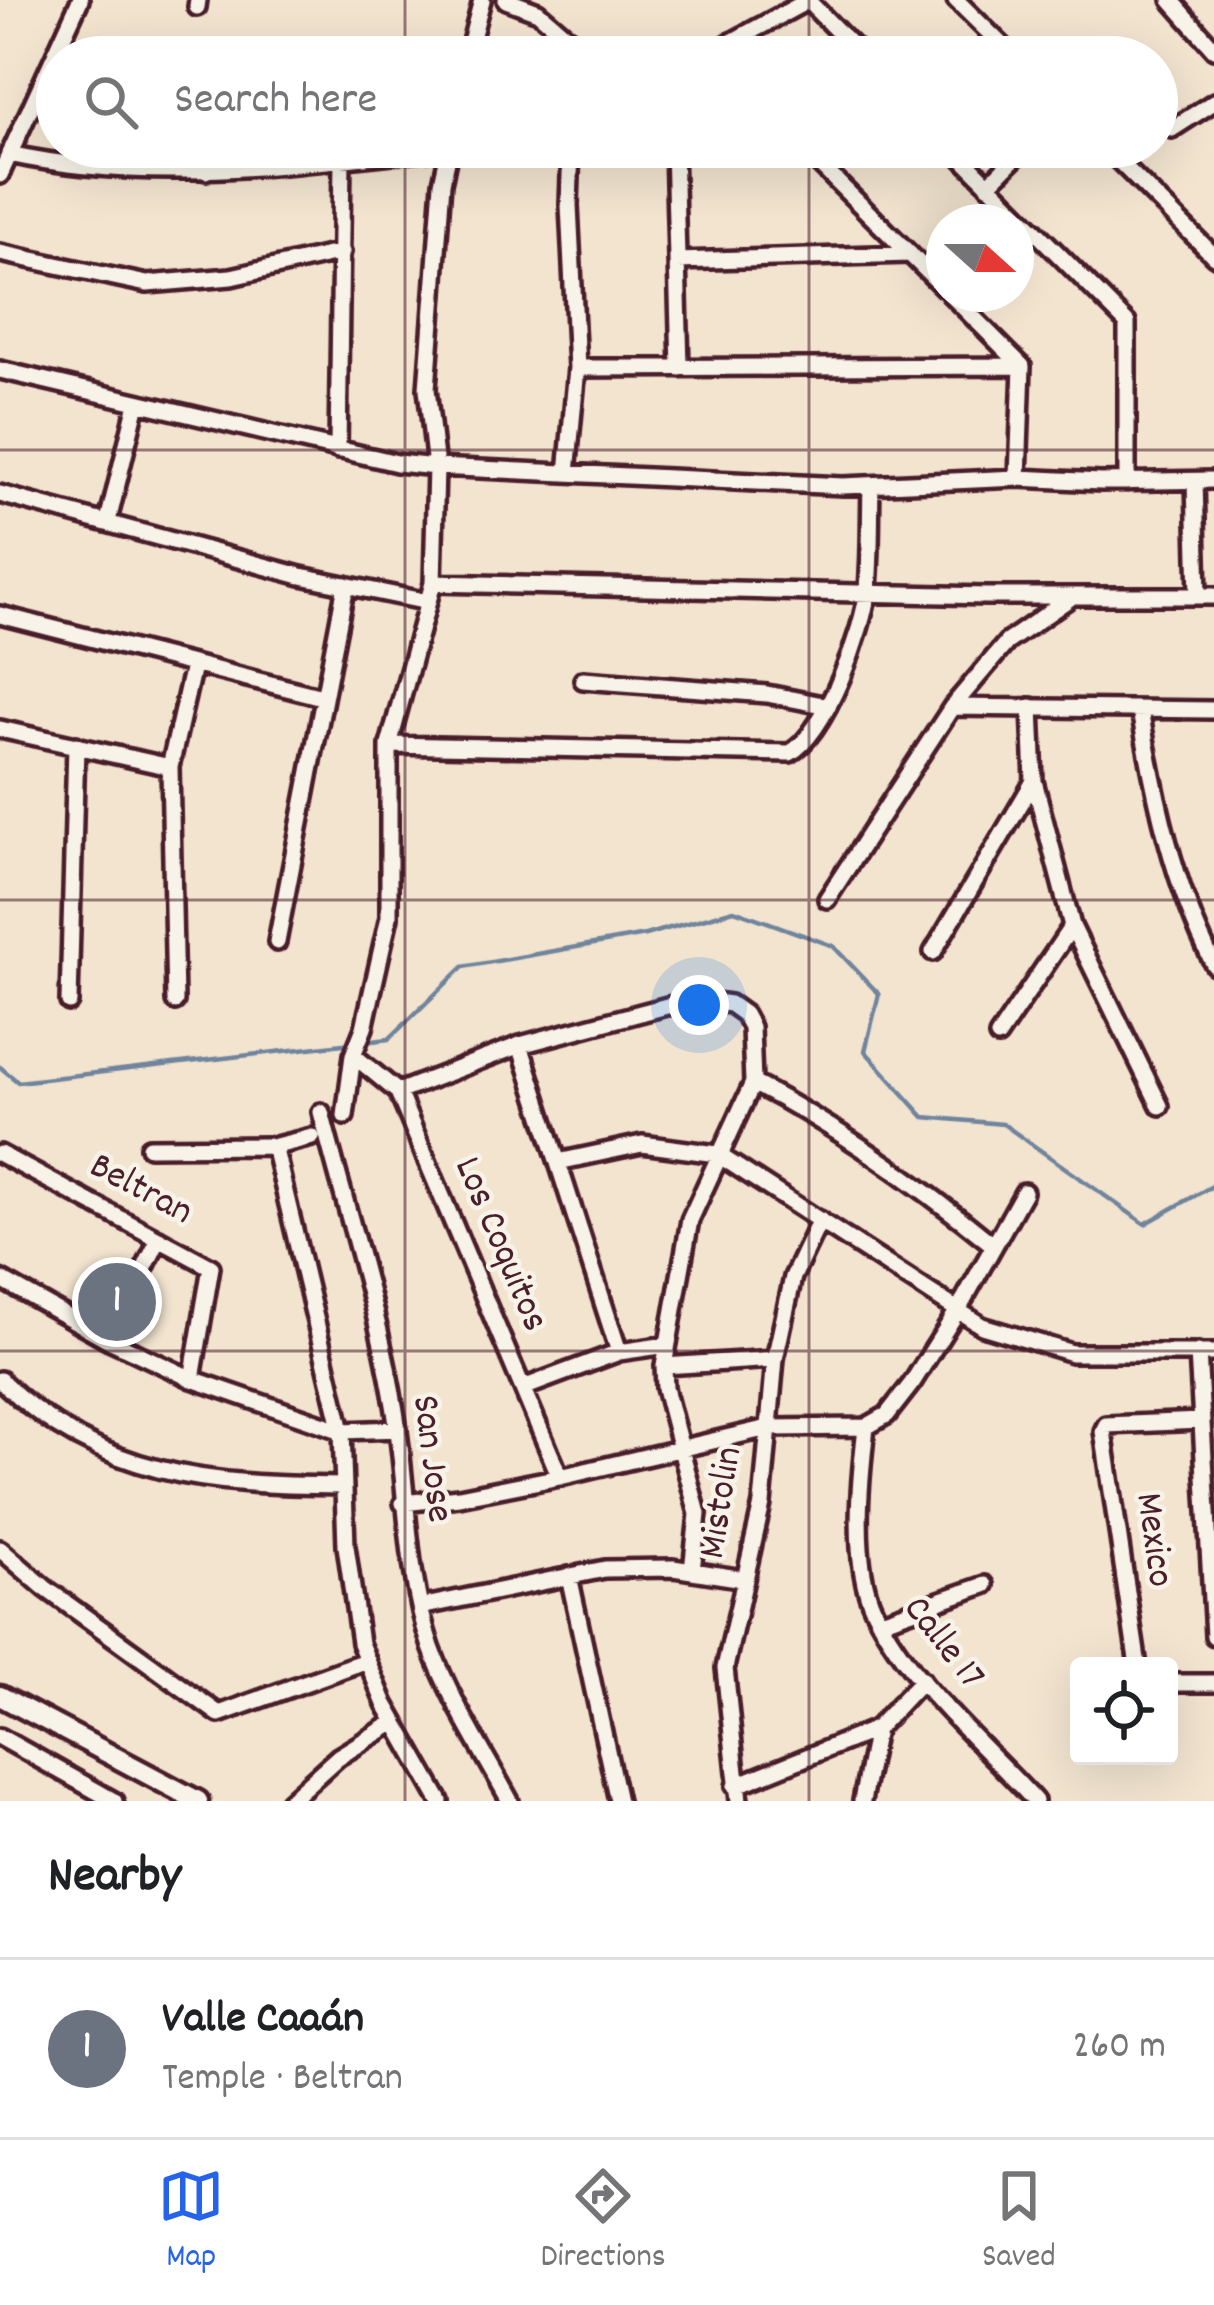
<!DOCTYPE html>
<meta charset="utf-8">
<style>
body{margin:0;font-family:Dekko,sans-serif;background:#f6f6f6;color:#202124}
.controls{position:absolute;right:36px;bottom:36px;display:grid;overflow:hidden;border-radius:12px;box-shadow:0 12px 48px #0002}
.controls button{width:108px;height:108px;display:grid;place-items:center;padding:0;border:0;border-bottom:3px solid #e0e0e0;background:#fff;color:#202124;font:60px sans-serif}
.compass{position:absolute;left:926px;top:204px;width:108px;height:108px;border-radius:50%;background:#fff;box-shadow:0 12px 48px #0002;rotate:111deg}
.you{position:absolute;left:699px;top:1005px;width:42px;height:42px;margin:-30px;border:9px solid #fff;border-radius:50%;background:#1a73e8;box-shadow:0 0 0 18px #1a73e833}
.badge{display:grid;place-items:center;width:78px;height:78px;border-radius:50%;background:#2563eb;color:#fff;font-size:39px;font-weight:700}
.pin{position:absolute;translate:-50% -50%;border:6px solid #fff;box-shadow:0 3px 12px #0006}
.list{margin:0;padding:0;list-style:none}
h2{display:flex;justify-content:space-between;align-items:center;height:156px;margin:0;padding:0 48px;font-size:51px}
h2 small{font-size:39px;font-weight:400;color:#757577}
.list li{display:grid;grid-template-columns:78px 1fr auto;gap:36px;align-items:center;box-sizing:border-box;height:180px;padding:0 48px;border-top:3px solid #e0e0e0}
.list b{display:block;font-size:45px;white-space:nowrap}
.list p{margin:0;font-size:39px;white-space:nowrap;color:#757577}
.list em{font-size:39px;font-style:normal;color:#757577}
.icon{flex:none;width:66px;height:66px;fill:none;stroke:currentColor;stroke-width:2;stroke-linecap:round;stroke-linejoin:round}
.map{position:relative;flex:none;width:1214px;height:1801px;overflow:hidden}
.search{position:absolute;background:#fff;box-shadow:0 12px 48px #0002;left:36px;right:36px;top:36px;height:132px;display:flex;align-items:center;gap:30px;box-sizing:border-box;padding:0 42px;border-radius:66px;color:#757577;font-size:45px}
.sheet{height:336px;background:#fff}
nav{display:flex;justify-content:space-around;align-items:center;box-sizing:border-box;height:168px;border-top:3px solid #e0e0e0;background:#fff;font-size:33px;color:#757577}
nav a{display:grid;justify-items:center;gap:6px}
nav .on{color:#2563eb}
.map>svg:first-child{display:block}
</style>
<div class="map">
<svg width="1214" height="1801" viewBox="0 0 1214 1801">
<rect width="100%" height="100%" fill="#f2e4cf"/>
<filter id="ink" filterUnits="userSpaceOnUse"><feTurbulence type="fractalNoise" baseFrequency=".00833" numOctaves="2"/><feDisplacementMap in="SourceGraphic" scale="24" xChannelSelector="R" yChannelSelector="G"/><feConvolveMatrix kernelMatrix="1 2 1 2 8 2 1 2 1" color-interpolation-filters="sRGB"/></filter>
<g filter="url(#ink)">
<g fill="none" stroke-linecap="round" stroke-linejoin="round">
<path stroke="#6f849d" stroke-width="4.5" d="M364,1042L389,1039L463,967L645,935L734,910L833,946L879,994L865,1051L924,1117L1003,1124L1145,1224L1214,1185
M0,1067L18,1082L352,1043"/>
<defs>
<path id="minor" d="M506,0L538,12L573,42L597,54L672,55L709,54L809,0
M956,0L1014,57
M1171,0L1214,49
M808,1L863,57
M197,7L198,0
M467,57L482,0
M1172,129L1214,102
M674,147L680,368
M802,147L944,288
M951,147L1127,323V482
M1105,147L1214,256
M9,154C155,186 303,163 449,148
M206,171L222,147
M0,175L80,0
M988,185L1026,147
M0,253L147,284L231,277L342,252
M677,261L910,254
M950,294L1022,366L1018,478
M577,368L1022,366
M0,370L397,463L436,467L843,486L1018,478L1101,482L1214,480
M338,450L342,159
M567,473L577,368L569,205L571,147
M1195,481L1198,596
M0,494L301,576L428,602
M108,521L137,403
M433,583L987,596H1214
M0,615L322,697
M583,680L767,694L828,706
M952,707L1214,710
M1031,707L1034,781L1072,926L1160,1106
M1140,710C1155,799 1173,883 1214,965
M0,729L170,767
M389,745L790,753C826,733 864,629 868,588C871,554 870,519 871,485
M827,899L952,707L1007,642L1070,598
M277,942L346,585
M933,952L1034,781
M175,1001L170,767L193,666
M69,1002L76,745
M998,1036L1072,926
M520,1045L619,1352
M353,1055L398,1092L560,1477
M753,1083C840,1128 917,1183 993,1245
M398,1092L520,1045L667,1006L708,1001L730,1004L744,1014L751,1027L753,1083L690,1220L664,1366L665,1388L698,1514L692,1571
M321,1112C347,1213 384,1328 398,1431C408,1504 407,1576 431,1647C449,1698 484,1753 510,1801
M345,1116L353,1055L364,1028L389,917V745L433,583L436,467L427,389L442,183L450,147
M149,1147L268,1146L275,1150L342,1431L346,1546L360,1643L385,1704L440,1801
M272,1147L312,1137
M0,1154L211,1267L192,1379
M558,1162L642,1144L717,1154L982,1326L1072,1353H1214
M0,1279L109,1340L192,1379L342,1431L398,1429
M109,1340L159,1239
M1198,1352L1214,1636
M664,1366L775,1359
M0,1380C103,1478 209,1485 343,1486
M523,1388L619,1352L667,1345
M866,1427C860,1479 851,1563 874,1610C910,1683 981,1742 1035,1801
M403,1503L459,1497L560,1477L768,1428L866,1427L887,1415L912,1383L958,1310L1024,1192
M0,1549L45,1588L219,1714L365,1661
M569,1576L618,1801
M420,1607L605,1569L673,1568L744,1579
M881,1621L985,1585
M1138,1666L1103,1431L1106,1425L1201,1421
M1169,1683H1214
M0,1737L114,1801
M735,1786L876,1729L922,1680
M289,1801L338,1757L395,1722
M739,1801L725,1668L762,1504L775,1359L793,1277L820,1220
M862,1801L876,1729"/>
<path id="tertiary" d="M0,1696L198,1801"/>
</defs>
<use href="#minor" stroke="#4a1f2b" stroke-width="24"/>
<use href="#tertiary" stroke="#4a1f2b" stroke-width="27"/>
<use href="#minor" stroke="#f7f3e8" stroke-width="15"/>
<use href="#tertiary" stroke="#f7f3e8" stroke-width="18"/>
</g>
</g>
<path fill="none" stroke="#4a1f2b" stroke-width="3" stroke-opacity="0.55" d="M405,0V57M809,0V57M405,147V1801M809,147V1801M0,450H1214M0,900H1214M0,1351H1214"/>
<g text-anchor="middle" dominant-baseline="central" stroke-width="9" stroke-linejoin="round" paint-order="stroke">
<g font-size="39" fill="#4a1f2b" stroke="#f7f3e8">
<text transform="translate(140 1191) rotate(28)">Beltran</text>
<text transform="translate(499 1245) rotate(67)">Los Coquitos</text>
<text transform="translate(430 1459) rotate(83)">San Jose</text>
<text transform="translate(723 1503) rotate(-81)">Mistolin</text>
<text transform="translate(1152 1540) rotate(82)">Mexico</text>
<text transform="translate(942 1644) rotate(52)">Calle 17</text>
</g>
</g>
</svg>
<div class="controls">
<button><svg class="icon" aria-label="locate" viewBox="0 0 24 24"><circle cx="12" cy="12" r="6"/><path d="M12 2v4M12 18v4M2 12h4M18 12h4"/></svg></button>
</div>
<svg class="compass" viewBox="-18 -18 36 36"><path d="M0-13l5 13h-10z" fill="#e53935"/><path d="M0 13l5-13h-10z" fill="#757577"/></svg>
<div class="you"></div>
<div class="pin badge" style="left:117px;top:1302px;background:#6b7280">1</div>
<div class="search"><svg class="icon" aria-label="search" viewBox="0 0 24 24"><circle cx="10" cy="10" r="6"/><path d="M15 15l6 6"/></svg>Search here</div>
</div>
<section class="sheet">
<h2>Nearby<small></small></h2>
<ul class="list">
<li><span class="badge" style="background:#6b7280">1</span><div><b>Valle Caaán</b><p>Temple · Beltran</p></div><em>260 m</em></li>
</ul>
</section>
<nav>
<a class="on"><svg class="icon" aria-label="map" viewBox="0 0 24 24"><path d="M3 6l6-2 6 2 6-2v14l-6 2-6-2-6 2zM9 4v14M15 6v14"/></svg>Map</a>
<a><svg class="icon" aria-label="directions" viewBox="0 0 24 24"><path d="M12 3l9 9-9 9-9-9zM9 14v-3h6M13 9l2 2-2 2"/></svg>Directions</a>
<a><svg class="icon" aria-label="saved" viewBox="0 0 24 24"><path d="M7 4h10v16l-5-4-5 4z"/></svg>Saved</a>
</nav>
